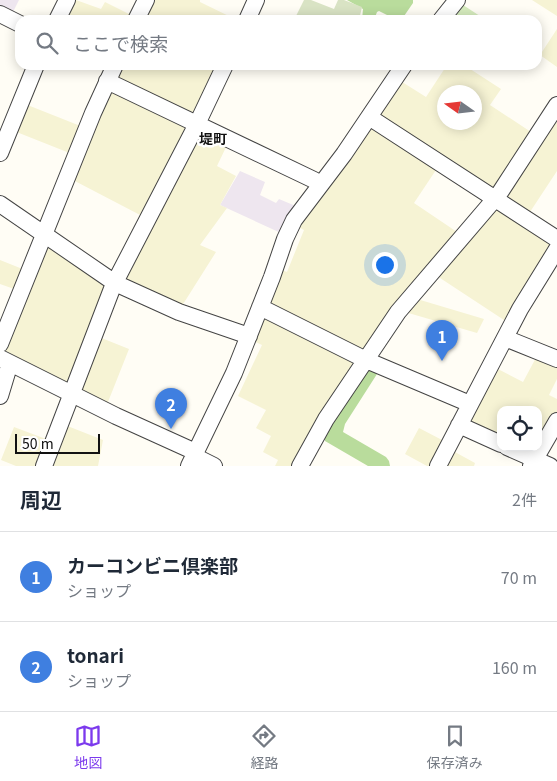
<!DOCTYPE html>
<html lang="ja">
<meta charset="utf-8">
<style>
body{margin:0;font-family:Georgia,"Noto Sans JP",serif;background:#f6f6f7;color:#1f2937}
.controls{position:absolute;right:15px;bottom:15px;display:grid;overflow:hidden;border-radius:10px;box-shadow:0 2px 12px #0003}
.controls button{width:45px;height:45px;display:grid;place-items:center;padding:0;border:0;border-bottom:1px solid #e0e1e3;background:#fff;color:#1f2937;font:25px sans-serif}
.compass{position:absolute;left:437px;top:85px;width:45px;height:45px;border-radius:50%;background:#fff;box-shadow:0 2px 12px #0003;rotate:284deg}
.scale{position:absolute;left:15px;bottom:12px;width:85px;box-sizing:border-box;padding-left:5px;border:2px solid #111;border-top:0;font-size:14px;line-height:18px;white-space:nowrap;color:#111;-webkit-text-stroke:4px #fff;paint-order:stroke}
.you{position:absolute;left:384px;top:264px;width:18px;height:18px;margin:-12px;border:4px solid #fff;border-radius:50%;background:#1a73e8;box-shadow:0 0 0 8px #1a73e833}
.badge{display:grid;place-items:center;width:32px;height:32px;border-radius:50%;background:#7c3aed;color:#fff;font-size:16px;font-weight:700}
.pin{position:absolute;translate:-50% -41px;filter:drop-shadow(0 1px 2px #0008)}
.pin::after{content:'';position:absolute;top:26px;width:18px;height:15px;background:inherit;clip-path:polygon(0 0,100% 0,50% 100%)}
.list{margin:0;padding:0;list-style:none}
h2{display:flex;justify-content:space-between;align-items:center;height:65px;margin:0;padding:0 20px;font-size:21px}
h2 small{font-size:16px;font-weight:400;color:#747a83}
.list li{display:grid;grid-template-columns:32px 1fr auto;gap:15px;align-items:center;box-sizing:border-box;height:90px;padding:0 20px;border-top:1px solid #e0e1e3}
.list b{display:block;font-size:19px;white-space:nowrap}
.list p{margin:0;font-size:16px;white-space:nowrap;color:#747a83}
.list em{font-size:16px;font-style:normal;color:#747a83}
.icon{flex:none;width:28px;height:28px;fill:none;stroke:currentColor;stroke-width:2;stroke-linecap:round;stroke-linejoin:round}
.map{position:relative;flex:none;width:557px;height:466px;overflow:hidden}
.search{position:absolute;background:#fff;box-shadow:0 2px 12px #0003;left:15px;right:15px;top:15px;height:55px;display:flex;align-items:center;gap:12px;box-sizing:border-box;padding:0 18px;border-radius:15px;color:#747a83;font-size:19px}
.sheet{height:245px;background:#fff}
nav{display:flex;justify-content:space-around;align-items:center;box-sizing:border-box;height:70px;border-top:1px solid #e0e1e3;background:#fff;font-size:14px;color:#747a83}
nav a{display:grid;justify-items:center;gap:2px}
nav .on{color:#7c3aed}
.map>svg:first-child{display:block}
</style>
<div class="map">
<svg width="557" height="466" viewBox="0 0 557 466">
<rect width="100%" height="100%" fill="#fffdf5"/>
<path fill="#eee6ef" d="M0,0H19L11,16L0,11Z
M240,171L265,182L260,195L276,203L279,199L298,207L283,234L220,205Z"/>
<path fill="#f6f3d4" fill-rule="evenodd" d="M76,0L101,9L105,2L133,16L132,20H67Z
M150,0H200V2L237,20H141Z
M532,0H557V16Z
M557,29V67L540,55Z
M119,65H217L193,116L114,82Z
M447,65H464L501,89L490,105L534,134L496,192L378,117L399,80L426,97ZM444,92H474V122H444Z
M109,88L187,127L142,216L71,179Z
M25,104L83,127L72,154L14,131Z
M553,121L557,123V171L528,215L503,198Z
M371,123L438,167L414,203L460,234L366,353L268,307L279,269L287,272L304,230L296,226Z
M198,132L228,143L217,166L236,176L220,205L227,208L200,245L216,252L180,309L123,284Z
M496,206L554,243L507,322L437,276Z
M48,244L106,284L67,386L1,352Z
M0,260L25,270L17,290L0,284Z
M417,299L484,319L477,333L405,312Z
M262,314L359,360L296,466H275L278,460L263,452L271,436L256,428L266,410L238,396L262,345L251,340Z
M99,337L129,349L106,407L80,394Z
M538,354L557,362V379L549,395L557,399V416L535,456L516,447H538V410H501V441L467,423L496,368L523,382Z
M65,425L103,440L98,466H49Z
M14,427L46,439L35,466H16L1,460Z
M419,428L444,441L431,466H427L405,454Z
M453,451L475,463L474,466H445Z"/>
<path fill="#d5ebbd" d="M460,3L486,20H465L452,12Z"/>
<path fill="#b9dc9c" d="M347,0H413V3L402,19L397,20L379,11L377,12L374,20H362L363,9Z
M368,368L378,371L377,374L345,424L343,432L386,457L389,461L390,466H368L325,441V434Z"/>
<path fill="#d9e3c4" d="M304,0H311L334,9L338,0H344L362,7L359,20H294Z"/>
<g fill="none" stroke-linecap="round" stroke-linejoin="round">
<defs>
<path id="minor" d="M0,14L20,24
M57,20L67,0
M136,20L146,0
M247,20L256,0
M441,20L457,0
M107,81L314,180L320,185
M369,117L557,239
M0,153L36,65
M0,204L115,283L179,312L249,336
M260,307L366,360L470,404
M505,338L557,359
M0,344L93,113L115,65
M0,358L116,416L191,450L198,458L214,466
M0,396L10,363
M459,425L501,444
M507,447L550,466
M44,466L113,286L197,124L225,65
M189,466L234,373L272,277L285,239L294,220L344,154L404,65
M300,466L326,419L398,312L499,194L557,105
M438,466L520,309L557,249
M531,466L557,421"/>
</defs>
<use href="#minor" stroke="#444" stroke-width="18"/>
<use href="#minor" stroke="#fff" stroke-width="16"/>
</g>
<g text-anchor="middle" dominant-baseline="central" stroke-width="5" stroke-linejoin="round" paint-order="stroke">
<g font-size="14" font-weight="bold" fill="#111" stroke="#fff">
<text x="213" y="138">堤町</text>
</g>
</g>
</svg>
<div class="controls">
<button><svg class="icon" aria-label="locate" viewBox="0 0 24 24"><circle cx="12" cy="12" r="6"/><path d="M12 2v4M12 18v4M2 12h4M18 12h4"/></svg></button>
</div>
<svg class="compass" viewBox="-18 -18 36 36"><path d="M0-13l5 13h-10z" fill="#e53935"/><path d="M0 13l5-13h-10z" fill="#747a83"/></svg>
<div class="scale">50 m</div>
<div class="you"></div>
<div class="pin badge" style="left:442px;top:361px;background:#3f7fe0">1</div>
<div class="pin badge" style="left:171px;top:429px;background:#3f7fe0">2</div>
<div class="search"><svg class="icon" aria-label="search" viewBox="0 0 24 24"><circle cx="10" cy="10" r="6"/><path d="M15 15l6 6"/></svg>ここで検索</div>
</div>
<section class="sheet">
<h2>周辺<small>2件</small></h2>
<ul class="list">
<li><span class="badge" style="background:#3f7fe0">1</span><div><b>カーコンビニ倶楽部</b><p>ショップ</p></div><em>70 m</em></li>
<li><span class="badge" style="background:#3f7fe0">2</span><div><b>tonari</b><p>ショップ</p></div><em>160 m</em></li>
</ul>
</section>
<nav>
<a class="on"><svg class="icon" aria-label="map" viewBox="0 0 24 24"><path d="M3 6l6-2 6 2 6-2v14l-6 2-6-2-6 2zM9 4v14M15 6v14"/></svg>地図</a>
<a><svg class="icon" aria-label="directions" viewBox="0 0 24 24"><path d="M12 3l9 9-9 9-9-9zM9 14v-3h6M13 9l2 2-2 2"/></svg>経路</a>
<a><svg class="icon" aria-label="saved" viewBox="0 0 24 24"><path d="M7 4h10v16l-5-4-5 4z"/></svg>保存済み</a>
</nav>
